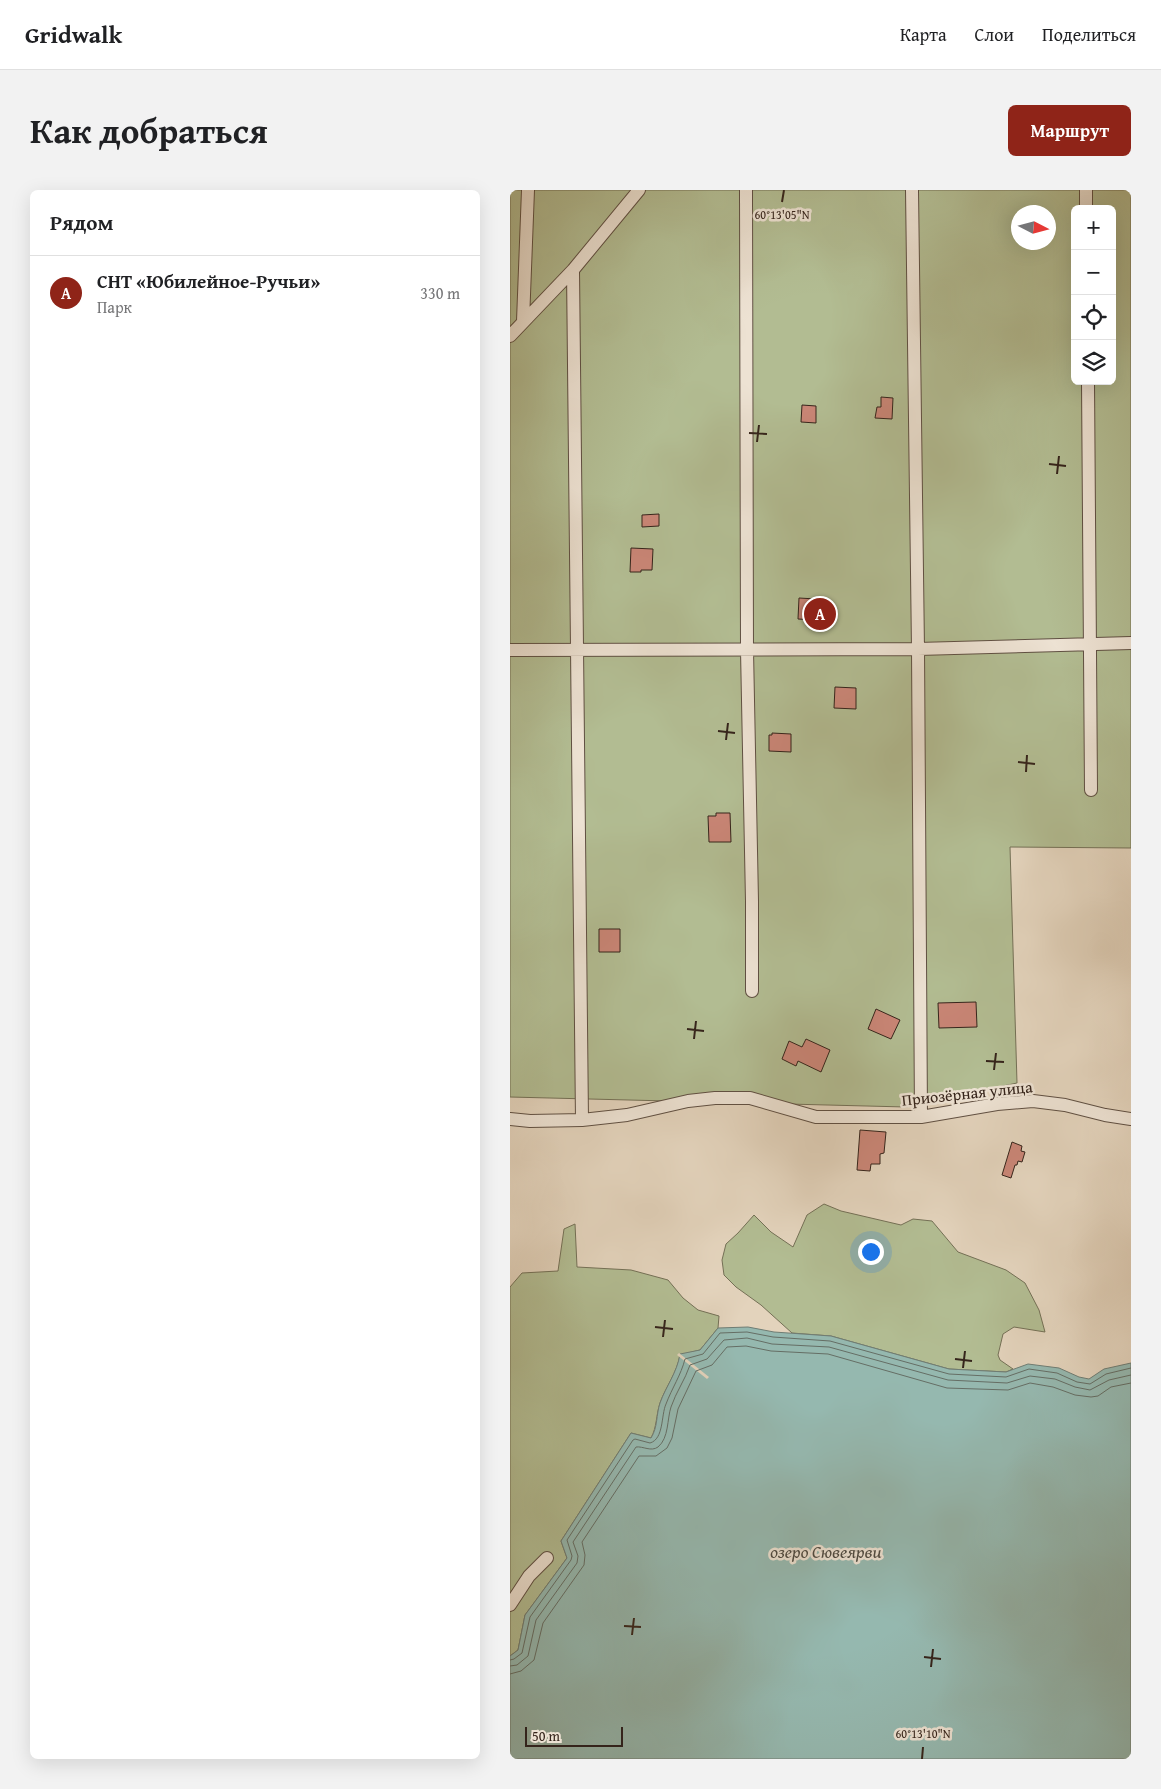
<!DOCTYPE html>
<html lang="ru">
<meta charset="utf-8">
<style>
body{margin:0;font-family:"Gentium Book Plus",serif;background:#f2f2f2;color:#202124}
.controls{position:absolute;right:15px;top:15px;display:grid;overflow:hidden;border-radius:8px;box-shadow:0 5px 20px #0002}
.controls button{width:45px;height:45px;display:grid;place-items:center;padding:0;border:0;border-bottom:1px solid #e0e0e0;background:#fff;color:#202124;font:25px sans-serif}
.compass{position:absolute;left:501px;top:15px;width:45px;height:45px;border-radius:50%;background:#fff;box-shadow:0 5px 20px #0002;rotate:96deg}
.scale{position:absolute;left:15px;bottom:12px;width:98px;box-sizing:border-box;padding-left:5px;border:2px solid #35241b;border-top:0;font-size:14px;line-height:18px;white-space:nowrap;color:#35241b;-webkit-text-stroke:4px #ede2d3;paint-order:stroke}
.you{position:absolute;left:360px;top:1061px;width:18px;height:18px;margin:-12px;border:4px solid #fff;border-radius:50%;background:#1a73e8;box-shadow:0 0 0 8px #1a73e833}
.badge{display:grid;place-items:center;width:32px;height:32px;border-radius:50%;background:#8f2418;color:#fff;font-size:16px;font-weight:700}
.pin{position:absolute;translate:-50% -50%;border:2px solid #fff;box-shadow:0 1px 5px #0006}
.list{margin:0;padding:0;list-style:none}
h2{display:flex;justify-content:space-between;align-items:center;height:65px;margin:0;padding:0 20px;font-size:21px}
h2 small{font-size:16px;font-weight:400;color:#757577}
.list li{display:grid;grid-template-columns:32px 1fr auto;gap:15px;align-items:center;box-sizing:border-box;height:75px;padding:0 20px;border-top:1px solid #e0e0e0}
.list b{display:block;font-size:19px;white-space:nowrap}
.list p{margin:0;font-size:16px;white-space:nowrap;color:#757577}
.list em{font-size:16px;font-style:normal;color:#757577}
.icon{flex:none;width:28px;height:28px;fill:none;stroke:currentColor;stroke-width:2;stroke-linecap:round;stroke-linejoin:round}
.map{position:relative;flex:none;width:621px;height:1569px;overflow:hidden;border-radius:8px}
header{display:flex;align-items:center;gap:30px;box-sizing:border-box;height:70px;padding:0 25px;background:#fff;border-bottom:1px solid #e0e0e0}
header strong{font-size:24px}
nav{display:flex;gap:28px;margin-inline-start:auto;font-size:18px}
.intro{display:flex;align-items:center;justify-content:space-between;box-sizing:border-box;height:120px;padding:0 30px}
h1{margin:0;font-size:35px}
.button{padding:12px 22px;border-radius:8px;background:#8f2418;color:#fff;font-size:18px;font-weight:700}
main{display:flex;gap:30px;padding:0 30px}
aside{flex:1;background:#fff;border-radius:8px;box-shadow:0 5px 20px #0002}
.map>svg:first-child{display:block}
</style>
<header>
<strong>Gridwalk</strong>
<nav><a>Карта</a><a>Слои</a><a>Поделиться</a></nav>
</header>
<div class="intro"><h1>Как добраться</h1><a class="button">Маршрут</a></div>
<main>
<aside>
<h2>Рядом<small></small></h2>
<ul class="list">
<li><span class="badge">A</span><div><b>СНТ «Юбилейное-Ручьи»</b><p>Парк</p></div><em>330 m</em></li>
</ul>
</aside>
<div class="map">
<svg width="621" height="1569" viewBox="0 0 621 1569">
<rect width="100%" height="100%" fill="#e3d3bc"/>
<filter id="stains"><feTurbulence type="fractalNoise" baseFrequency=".004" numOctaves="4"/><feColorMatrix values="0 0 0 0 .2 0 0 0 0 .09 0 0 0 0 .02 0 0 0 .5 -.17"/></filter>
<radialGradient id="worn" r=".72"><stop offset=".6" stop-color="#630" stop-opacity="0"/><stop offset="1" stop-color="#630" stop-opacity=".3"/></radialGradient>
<path fill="#b2bc92" stroke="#747056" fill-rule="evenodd" d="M0,0H621V658L500,657L507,893L396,917L0,907ZM565,19H602V191H565ZM508,22H538V52H508Z
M314,1014L331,1021L391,1035L403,1029L422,1031L448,1062L496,1080L515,1093L529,1120L535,1142L504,1137L493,1144L488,1165L490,1170L503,1179L496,1182L439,1179L321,1146L282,1143L251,1115L226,1097L214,1085L212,1070L216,1054L228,1043L244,1025L261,1042L283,1057L297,1025Z
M65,1034L67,1077L121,1080L158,1090L173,1108L188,1120L209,1126L208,1138L190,1160L170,1165C167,1183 156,1196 150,1213C146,1225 147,1237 141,1248L121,1243L51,1351L57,1368L15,1425L8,1460L0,1466V1097L12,1083L48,1081L54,1039Z"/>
<path fill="#95b8af" stroke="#6f7d74" d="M238,1137L264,1142L321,1146L439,1179L496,1182L518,1174L549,1178L569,1187L579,1189L594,1179L621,1173V1569H0V1466L8,1460L15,1425L57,1368L51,1351L121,1243L141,1248C148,1237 146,1225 150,1213C156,1196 167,1183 170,1164L190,1160L208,1138Z"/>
<path fill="#e3d3bc" d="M169,1163L199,1187L197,1189L167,1165Z"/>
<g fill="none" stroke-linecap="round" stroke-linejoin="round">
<path stroke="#656e65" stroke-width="1" d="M0,1470L4,1469L12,1463L20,1427L61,1370L62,1366L57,1350L123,1250L125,1249L140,1253C154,1249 151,1225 156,1214C162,1198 171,1185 175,1169L193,1164L210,1143L237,1142L263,1147L320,1151L439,1184L496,1187L519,1179L547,1183L567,1192L580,1194L596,1184L621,1178
M0,1476L7,1475L18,1466L26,1430L67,1373L68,1366L63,1352L126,1257C133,1256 141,1262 148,1257C159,1248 157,1229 161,1217C166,1202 175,1190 180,1175L197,1169L214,1150L237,1148L262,1154L319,1157L438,1190L497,1193L520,1186L545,1189L565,1197L580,1200L599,1190L621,1185
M0,1484L11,1481L24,1470L33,1433L74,1375L75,1365L72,1352L129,1266H146L157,1258L162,1248L168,1219L186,1181L202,1175L217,1157L236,1156L261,1161L318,1164L437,1198L498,1200L520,1193L543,1197L565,1205L581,1207L588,1206L601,1197L621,1193"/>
</g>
<path fill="#ca8677" stroke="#35241b" d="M371,207L383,208L382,229L365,228L367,217H371Z
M292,215L306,216V233L291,232Z
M149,324V336L132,337V325Z
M121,358L143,359L142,380H131V382H120Z
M289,408L306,409L305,430L288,429Z
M325,497L346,498V519L324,518Z
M262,543L281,544V562L259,561V545H262Z
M206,623H220L221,652H199L198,626H206Z
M89,739H110V762H89Z
M466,812L467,837L429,838L428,813Z
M366,819L390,830L381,849L358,839Z
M296,849L320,860L311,882L288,871L286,876L272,869L279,851L292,857Z
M350,940L376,942L374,963L370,964V974H361L360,981L347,980Z
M502,952L512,956L511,961L515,962L512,972L508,971L507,975H505L501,988L492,985Z"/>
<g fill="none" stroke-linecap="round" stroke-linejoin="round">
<defs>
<path id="minor" d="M236,0L237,460L242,711V801
M402,0L408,459L411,927
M576,0V19
M63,80L72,930
M13,131L18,0
M0,146L63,80L129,0
M578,191L581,600
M0,460L408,459L621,453
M0,929L20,931L72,930L117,925L178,911L205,908H240L306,927H411L487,914L523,911L555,915L595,925L621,929
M0,1415L19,1386L37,1368"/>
</defs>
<use href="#minor" stroke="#605043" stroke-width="14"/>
<use href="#minor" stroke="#ede2d3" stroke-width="12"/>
</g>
<path fill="none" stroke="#35241b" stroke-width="2" d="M272,12L274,0M239,243L257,244M247,252L249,235M539,274L556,276M547,284L549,266M208,541L225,543M216,550L218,533M508,572L525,574M516,582L517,565M177,839L194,841M184,849L186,831M476,871L494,872M484,880L486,863M145,1137L163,1139M153,1147L155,1130M445,1169L462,1171M453,1178L455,1161M114,1436L131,1437M122,1445L124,1428M414,1467L431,1469M421,1477L423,1459M412,1569L413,1557"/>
<g text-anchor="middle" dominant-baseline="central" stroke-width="5" stroke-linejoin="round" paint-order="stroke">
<g font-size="16" fill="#35241b" stroke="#ede2d3">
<text transform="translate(457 903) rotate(-6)">Приозёрная улица</text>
</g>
<g font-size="18" font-style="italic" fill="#4d4940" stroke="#ede2d3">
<text x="316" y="1361">озеро Сювеярви</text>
</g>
</g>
<g font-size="12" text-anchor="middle" fill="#35241b" stroke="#ede2d3" stroke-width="5" stroke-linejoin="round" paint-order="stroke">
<text x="272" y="29">60°13'05"N</text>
<text x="413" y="1548">60°13'10"N</text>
</g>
<rect width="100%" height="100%" filter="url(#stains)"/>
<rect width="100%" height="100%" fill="url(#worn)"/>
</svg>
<div class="controls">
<button>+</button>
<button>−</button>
<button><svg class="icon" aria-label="locate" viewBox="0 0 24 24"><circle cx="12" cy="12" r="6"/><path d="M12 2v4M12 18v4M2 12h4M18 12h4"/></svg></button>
<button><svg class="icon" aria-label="layers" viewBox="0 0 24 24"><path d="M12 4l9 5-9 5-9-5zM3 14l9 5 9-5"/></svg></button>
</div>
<svg class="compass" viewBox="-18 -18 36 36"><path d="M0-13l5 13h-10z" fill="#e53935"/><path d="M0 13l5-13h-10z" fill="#757577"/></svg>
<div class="scale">50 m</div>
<div class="you"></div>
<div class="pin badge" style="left:310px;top:424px">A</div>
</div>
</main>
